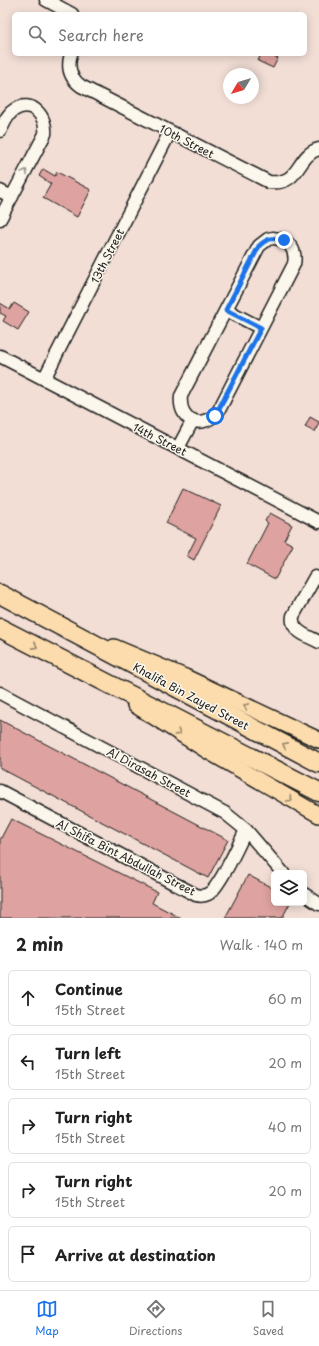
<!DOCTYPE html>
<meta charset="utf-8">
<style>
body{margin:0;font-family:"Playpen Sans",sans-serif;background:#f2f2f2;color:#222}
.controls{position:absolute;right:12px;bottom:12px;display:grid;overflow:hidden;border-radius:6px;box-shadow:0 2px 10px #0003}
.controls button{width:36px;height:36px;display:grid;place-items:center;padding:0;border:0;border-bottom:1px solid #e0e0e0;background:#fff;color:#222;font:20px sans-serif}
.compass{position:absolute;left:223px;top:68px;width:36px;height:36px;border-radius:50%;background:#fff;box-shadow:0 2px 10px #0003;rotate:232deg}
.stop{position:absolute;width:12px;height:12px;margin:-9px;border:3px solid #1a73e8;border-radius:50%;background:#fff}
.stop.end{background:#1a73e8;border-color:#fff;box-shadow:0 1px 4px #0008}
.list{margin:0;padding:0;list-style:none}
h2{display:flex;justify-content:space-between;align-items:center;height:52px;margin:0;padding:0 16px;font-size:17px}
h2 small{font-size:13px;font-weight:400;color:#767676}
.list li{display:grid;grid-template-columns:26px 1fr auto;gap:12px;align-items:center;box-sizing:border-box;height:56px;margin:0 8px 8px;padding:0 8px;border:1px solid #e0e0e0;border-radius:6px}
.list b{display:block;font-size:15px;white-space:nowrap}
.list p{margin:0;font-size:13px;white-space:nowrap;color:#767676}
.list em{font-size:13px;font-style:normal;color:#767676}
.icon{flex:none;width:22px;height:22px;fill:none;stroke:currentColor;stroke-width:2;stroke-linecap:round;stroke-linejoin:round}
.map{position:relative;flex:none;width:319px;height:918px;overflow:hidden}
.search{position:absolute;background:#fff;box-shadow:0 2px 10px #0003;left:12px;right:12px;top:12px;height:44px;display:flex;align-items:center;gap:10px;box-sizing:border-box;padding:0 14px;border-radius:6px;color:#767676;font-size:15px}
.sheet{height:372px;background:#fff}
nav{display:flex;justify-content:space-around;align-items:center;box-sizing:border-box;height:56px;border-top:1px solid #e0e0e0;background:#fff;font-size:11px;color:#767676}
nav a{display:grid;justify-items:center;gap:2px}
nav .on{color:#1a73e8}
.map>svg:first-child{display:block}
</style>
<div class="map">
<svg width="319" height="918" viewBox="0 0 319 918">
<rect width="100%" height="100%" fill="#f2ded5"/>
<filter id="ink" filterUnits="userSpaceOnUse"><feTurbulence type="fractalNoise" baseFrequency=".025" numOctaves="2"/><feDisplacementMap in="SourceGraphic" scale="8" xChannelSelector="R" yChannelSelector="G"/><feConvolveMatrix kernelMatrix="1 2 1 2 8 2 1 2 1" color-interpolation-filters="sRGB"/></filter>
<g filter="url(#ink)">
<path fill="#dea3a0" stroke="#1c1c1c" d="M261,54H269L278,58L273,68L258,61Z
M43,169L55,176L57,172L91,190L77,217L43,198L51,184L39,176Z
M0,303L10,309L14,303L29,312L18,330L3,321L6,316L0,313Z
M310,417L319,422L315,432L305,427Z
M183,488L221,506L194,560L187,556L196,538L166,523Z
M270,513L292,525L284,540L293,545L275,579L247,564L268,523L265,521Z
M0,720L228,840L208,878L0,768Z
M11,819L157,892L152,903L181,918H0V840Z
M248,875L274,889V903H290L282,918H225Z"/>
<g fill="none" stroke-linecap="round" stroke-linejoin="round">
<defs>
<path id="minor" d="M46,0L72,14
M71,54C67,67 70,78 81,86L269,182C301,186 296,155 319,149
M0,131C4,124 7,114 14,110C32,98 47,117 45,134L0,219
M0,191L12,197
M273,238C288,239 297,249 294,264L219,410C204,431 178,422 181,396L259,246L268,239Z
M226,310L261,328
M0,356L319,522
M44,379L170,132
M178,448L193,420
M315,577L293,616C290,631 308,636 319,642
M0,693L225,813L246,830L283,873
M0,791L196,895C200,896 204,896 208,894C219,889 240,842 246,830
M304,894L319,904"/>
<path id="major" d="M114,647L185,677L319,740
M135,705L206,750L319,815"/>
<path id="highway" d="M0,594L319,763
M0,628L319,792"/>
</defs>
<use href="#minor" stroke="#1c1c1c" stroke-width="15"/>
<use href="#major" stroke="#1c1c1c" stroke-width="18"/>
<use href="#highway" stroke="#1c1c1c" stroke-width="21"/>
<use href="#minor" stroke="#fbf7ec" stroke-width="12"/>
<use href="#major" stroke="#fcdcac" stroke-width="15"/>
<use href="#highway" stroke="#fcdcac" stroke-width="18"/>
</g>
<defs><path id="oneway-chevron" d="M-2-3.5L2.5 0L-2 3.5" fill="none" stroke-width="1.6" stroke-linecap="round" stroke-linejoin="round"/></defs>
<use stroke="#97948e" href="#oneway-chevron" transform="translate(25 172) rotate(-62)"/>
<g stroke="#97866b">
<use href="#oneway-chevron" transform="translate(35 646) rotate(28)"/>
<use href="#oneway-chevron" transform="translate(246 706) rotate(-155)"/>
<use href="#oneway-chevron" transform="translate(178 733) rotate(32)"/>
<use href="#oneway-chevron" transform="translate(285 745) rotate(-152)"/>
<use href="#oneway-chevron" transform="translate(290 799) rotate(30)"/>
</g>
</g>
<g fill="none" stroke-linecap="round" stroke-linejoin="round" filter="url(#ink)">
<path stroke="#1a73e8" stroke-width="5" d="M215,416L261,328L226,310L259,246C267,238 274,237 284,240"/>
</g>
<g text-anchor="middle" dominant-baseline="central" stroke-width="3" stroke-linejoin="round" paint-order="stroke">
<g font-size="11" fill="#1c1c1c" stroke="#fbf7ec">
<text transform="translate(187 141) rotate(27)">10th Street</text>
<text transform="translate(107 256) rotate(-63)">13th Street</text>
<text transform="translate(160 439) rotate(27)">14th Street</text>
<text transform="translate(191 696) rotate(28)">Khalifa Bin Zayed Street</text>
<text transform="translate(149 772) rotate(28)">Al Dirasah Street</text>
<text transform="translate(126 857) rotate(27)">Al Shifa Bint Abdullah Street</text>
</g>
</g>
</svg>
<div class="controls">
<button><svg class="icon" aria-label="layers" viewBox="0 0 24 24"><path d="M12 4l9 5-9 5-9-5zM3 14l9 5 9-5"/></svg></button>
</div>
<svg class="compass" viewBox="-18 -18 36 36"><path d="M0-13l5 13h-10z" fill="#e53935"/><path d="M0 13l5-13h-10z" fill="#767676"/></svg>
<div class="stop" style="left:215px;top:416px"></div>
<div class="stop end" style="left:284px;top:240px"></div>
<div class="search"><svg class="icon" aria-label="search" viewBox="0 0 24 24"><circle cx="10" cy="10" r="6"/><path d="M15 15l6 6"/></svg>Search here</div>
</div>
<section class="sheet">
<h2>2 min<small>Walk · 140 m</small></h2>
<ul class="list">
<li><svg class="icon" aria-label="ahead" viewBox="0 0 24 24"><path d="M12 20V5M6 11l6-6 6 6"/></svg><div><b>Continue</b><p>15th Street</p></div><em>60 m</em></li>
<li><svg class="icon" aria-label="left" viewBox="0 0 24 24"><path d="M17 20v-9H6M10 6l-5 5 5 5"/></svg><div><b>Turn left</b><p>15th Street</p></div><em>20 m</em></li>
<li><svg class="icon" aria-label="right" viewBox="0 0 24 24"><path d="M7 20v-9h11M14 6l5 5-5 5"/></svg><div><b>Turn right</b><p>15th Street</p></div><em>40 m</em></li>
<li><svg class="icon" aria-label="right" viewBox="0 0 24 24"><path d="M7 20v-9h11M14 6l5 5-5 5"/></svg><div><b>Turn right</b><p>15th Street</p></div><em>20 m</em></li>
<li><svg class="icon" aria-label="arrive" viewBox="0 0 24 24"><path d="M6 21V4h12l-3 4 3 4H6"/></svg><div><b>Arrive at destination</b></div></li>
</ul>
</section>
<nav>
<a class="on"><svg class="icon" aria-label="map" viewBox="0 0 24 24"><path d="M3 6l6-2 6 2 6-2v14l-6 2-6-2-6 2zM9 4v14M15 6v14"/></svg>Map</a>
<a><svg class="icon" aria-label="directions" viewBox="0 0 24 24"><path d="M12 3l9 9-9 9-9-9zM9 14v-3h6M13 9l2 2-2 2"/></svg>Directions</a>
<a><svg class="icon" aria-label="saved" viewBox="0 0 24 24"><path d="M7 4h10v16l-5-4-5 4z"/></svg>Saved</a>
</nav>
